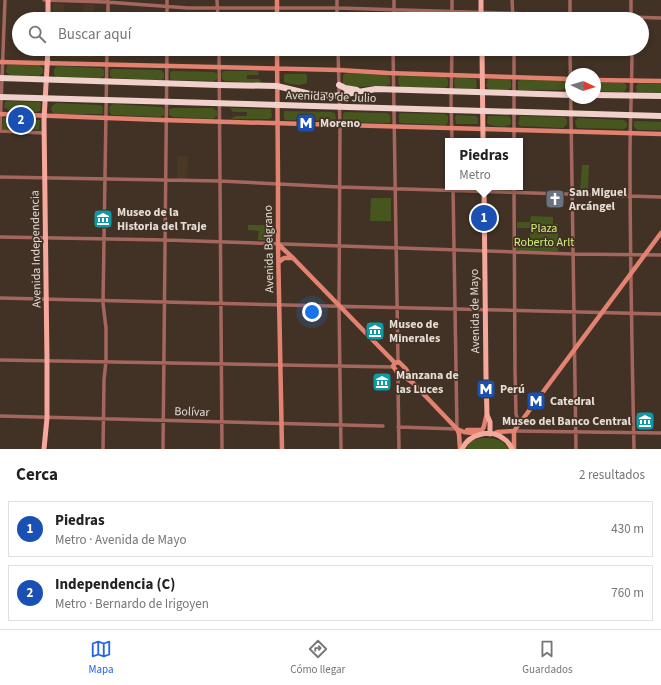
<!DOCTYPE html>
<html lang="es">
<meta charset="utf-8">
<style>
body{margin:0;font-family:"Source Sans 3",sans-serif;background:#f2f2f2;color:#222}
.compass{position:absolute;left:565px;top:68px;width:36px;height:36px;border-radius:50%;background:#fff;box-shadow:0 2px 6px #0003;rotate:94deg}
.you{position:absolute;left:312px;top:312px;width:14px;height:14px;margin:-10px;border:3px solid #fff;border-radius:50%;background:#1a73e8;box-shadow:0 0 0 6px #1a73e833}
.badge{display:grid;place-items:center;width:26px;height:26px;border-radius:50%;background:#2563eb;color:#fff;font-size:13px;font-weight:700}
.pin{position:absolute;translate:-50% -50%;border:2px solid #fff;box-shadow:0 1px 4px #0006}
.popup{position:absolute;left:445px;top:138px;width:78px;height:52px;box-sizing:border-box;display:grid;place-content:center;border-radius:0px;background:#fff;filter:drop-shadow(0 1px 3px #0005);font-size:13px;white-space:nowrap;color:#767676}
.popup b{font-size:15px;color:#222}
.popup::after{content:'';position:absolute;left:50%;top:100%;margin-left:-8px;border:8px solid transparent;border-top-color:#fff}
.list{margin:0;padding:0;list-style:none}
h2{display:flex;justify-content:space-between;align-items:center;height:52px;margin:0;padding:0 16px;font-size:17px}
h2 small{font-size:13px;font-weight:400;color:#767676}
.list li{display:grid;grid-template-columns:26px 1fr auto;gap:12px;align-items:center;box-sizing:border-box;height:56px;margin:0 8px 8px;padding:0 8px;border:1px solid #e0e0e0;border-radius:0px}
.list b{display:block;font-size:15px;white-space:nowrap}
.list p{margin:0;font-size:13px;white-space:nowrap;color:#767676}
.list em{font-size:13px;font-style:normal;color:#767676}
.icon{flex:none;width:22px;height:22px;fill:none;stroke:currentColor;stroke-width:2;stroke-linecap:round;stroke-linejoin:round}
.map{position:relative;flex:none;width:661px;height:449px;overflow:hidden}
.search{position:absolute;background:#fff;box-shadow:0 2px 6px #0003;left:12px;right:12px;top:12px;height:44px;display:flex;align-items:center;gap:10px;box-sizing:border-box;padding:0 14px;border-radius:22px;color:#767676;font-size:15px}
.sheet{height:180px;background:#fff}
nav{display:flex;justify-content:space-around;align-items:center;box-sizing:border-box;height:56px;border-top:1px solid #e0e0e0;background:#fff;font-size:11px;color:#767676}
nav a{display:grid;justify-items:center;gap:2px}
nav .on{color:#2563eb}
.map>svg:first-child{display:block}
</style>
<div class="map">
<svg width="661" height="449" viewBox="0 0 661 449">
<rect width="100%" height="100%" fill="#413225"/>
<path fill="#4b3725" d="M53,3L64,4V16H76V12H83L84,4L94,5L93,13H105V19H53Z
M57,49H95V58L57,57Z
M178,156H188L187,179H177Z"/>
<path fill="#47561e" d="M7,65H39L43,68V73L39,76L10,75L6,72Z
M57,66L101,68L104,70V76L100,78L57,77L54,75V69Z
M112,69L161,70L164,73V78L161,80L113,78L110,76V71Z
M173,71L214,72L217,74V79L214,81L173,80L170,79V72Z
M225,71H258L259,73L258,75H247V79H259L262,83L225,81L222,79V72Z
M347,73L386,75L390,77V84L386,86L350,87L343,84V75Z
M287,74H306L307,77V83C300,86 291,85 284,82V75Z
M400,76L446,77L448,80V86L445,88L401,87L399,85L398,78Z
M456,77L476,79L477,87L475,89L455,88L454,80Z
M488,79H509L511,82V88L507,90L489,89L486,86Z
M521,80L565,81L566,88L561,90H518V81Z
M595,83H623L626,84L627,87L625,91L622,92L595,91Z
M638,83L661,84V93L637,92L636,87Z
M8,101L39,102L41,104L40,111L36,112L8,110L4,107L5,102Z
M56,103L101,105L103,107V112L102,114H54L51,110L52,106Z
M113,104L162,107L164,109V115L160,117L112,115L110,114L109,107Z
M173,108H213L217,111V116L213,119L173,117L169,115V109Z
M230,108L268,109H271L272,117L269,119H231L236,116H247V112H233Z
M284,111L332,112L335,113L336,119L333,121L286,120L284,119Z
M345,112L387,113L390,115L391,122L389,123L345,122L343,120V114Z
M402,113L445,114L448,116V122L446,125L401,123L399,122V114Z
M456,115L476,116L478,118V124H456L455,117Z
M488,116H509L511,119V124C506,128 491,127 487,123Z
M520,116L564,117L567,119V124L563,128L520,126L518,124Z
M3,118L40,120L39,130L2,129Z
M578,118L624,120L627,123V127L624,129L577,128L575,121Z
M636,121L661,122V130H637L634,127V122Z
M582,165H589L588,192H580Z
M371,198H391V221H370Z
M531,216L553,217V224H558V251H518L516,249L517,240H530V228H517V222H530Z
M248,225H270V240H258L259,231L248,230Z
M481,438C493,438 502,438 509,449H464L471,441Z"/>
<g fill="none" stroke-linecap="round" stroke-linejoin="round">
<path stroke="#a5675d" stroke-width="3.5" d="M44,0L106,2L188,8H337L661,18
M217,0L218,19
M337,0V19
M452,0V19
M512,0L513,19
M570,0V19
M631,0V18
M108,19V1
M167,19V0
M394,19V0
M219,49L222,449
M338,49L340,129L339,306L341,449
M393,49L398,362
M452,49L451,102L452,141
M514,49V141
M570,49L576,449
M632,49C632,85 630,122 630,158C630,255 632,352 634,449
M0,130L5,0
M0,131L44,133
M0,177L220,181L339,187L661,197
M514,187L515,371L516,414L519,424
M0,237L166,240L573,254L661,255
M0,298L661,314
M0,360L394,367
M0,416L383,426
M398,427L457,429L453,187
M514,431L661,433
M103,449L104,380L106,361V328L103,303L107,49
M163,449L167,49
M399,449L398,381L400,374"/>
<path stroke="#e38271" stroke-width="4.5" d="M277,0V19
M277,49L278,181V244L282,449
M0,62L339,70L388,73L571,79
M595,80L661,81
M0,114L162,120L661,134
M278,244L293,258L395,363L393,366L397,372L413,383
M279,262L284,258H293
M395,363L399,362L406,369L413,383L457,429L464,432L480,434
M457,429L459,434L460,449
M467,430H482C486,425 484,420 487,415
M514,431L661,233
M514,431V449
M494,434L497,432L514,431"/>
<path stroke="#f5a89b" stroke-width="5" d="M48,0V19
M481,0V19
M482,49L483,141
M484,187L486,376L487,415L490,422V434
M44,449L47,418V361L44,120L48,49
M462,449C469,434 491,428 504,439C508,441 510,445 512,449"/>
<path stroke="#f1d1cb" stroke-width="6" d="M0,78L219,85L277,86L310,94L334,96L376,89L571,95
M339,85L345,88L357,90
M595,95L661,96
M0,97L661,116"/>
</g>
<defs>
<symbol id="metro-square" viewBox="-11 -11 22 22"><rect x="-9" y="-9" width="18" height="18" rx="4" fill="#1a4fb4" stroke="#413225"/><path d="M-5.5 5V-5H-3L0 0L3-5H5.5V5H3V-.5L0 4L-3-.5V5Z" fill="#fff"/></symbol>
<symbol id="church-square" viewBox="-11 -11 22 22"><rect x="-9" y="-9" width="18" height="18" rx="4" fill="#6b7280" stroke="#413225"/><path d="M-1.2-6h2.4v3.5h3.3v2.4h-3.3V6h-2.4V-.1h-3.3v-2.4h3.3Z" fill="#fff"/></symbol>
<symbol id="museum-square" viewBox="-11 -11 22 22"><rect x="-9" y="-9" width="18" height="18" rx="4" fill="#0f9aa8" stroke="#413225"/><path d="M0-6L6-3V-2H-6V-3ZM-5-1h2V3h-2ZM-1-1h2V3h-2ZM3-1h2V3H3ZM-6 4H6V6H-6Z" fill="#fff"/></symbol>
</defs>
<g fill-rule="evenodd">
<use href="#metro-square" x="295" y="112" width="22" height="22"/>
<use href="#church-square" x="544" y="188" width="22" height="22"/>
<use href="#museum-square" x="92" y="208" width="22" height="22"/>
<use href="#museum-square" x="364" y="320" width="22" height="22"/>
<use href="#museum-square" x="371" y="371" width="22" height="22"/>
<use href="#metro-square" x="475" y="378" width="22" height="22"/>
<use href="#metro-square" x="525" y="390" width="22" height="22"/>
<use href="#museum-square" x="634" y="410" width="22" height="22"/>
</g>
<g text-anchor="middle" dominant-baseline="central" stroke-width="3.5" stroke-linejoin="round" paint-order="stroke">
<g font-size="12" fill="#e6ddd5" stroke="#413225">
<text transform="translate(331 97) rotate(2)">Avenida 9 de Julio</text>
<text transform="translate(36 249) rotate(-91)">Avenida Independencia</text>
<text transform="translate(269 249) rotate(-91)">Avenida Belgrano</text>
<text transform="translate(475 311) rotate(-91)">Avenida de Mayo</text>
<text transform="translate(192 412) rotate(2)">Bolívar</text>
</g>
<g font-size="12" font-weight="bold" fill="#e6ddd5" stroke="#413225" text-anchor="start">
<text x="320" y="123">Moreno</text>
<text x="569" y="192">San Miguel<tspan x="569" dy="14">Arcángel</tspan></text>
<text x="117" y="212">Museo de la<tspan x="117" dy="14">Historia del Traje</tspan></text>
<text x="389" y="324">Museo de<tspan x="389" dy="14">Minerales</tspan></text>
<text x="396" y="375">Manzana de<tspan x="396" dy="14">las Luces</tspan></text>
<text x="500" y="389">Perú</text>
<text x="550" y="401">Catedral</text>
<text x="631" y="421" text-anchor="end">Museo del Banco Central</text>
</g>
<g font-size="12" fill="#cff279" stroke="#413225">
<text x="544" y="228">Plaza<tspan x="544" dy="14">Roberto Arlt</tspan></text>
</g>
</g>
</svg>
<svg class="compass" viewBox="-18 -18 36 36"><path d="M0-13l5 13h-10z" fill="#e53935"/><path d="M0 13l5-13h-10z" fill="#767676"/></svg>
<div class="you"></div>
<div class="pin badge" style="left:484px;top:218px;background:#1a4fb4">1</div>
<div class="popup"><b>Piedras</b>Metro</div>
<div class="pin badge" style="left:21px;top:120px;background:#1a4fb4">2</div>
<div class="search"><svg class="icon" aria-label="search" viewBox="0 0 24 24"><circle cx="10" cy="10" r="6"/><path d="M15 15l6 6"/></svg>Buscar aquí</div>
</div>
<section class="sheet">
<h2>Cerca<small>2 resultados</small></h2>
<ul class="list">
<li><span class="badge" style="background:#1a4fb4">1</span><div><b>Piedras</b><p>Metro · Avenida de Mayo</p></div><em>430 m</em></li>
<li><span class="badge" style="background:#1a4fb4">2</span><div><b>Independencia (C)</b><p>Metro · Bernardo de Irigoyen</p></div><em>760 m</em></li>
</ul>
</section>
<nav>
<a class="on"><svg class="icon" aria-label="map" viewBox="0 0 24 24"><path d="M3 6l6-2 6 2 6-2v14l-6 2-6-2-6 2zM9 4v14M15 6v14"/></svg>Mapa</a>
<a><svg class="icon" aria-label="directions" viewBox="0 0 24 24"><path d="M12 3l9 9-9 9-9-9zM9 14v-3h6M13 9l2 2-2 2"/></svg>Cómo llegar</a>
<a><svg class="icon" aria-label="saved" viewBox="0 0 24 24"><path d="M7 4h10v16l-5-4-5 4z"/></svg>Guardados</a>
</nav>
